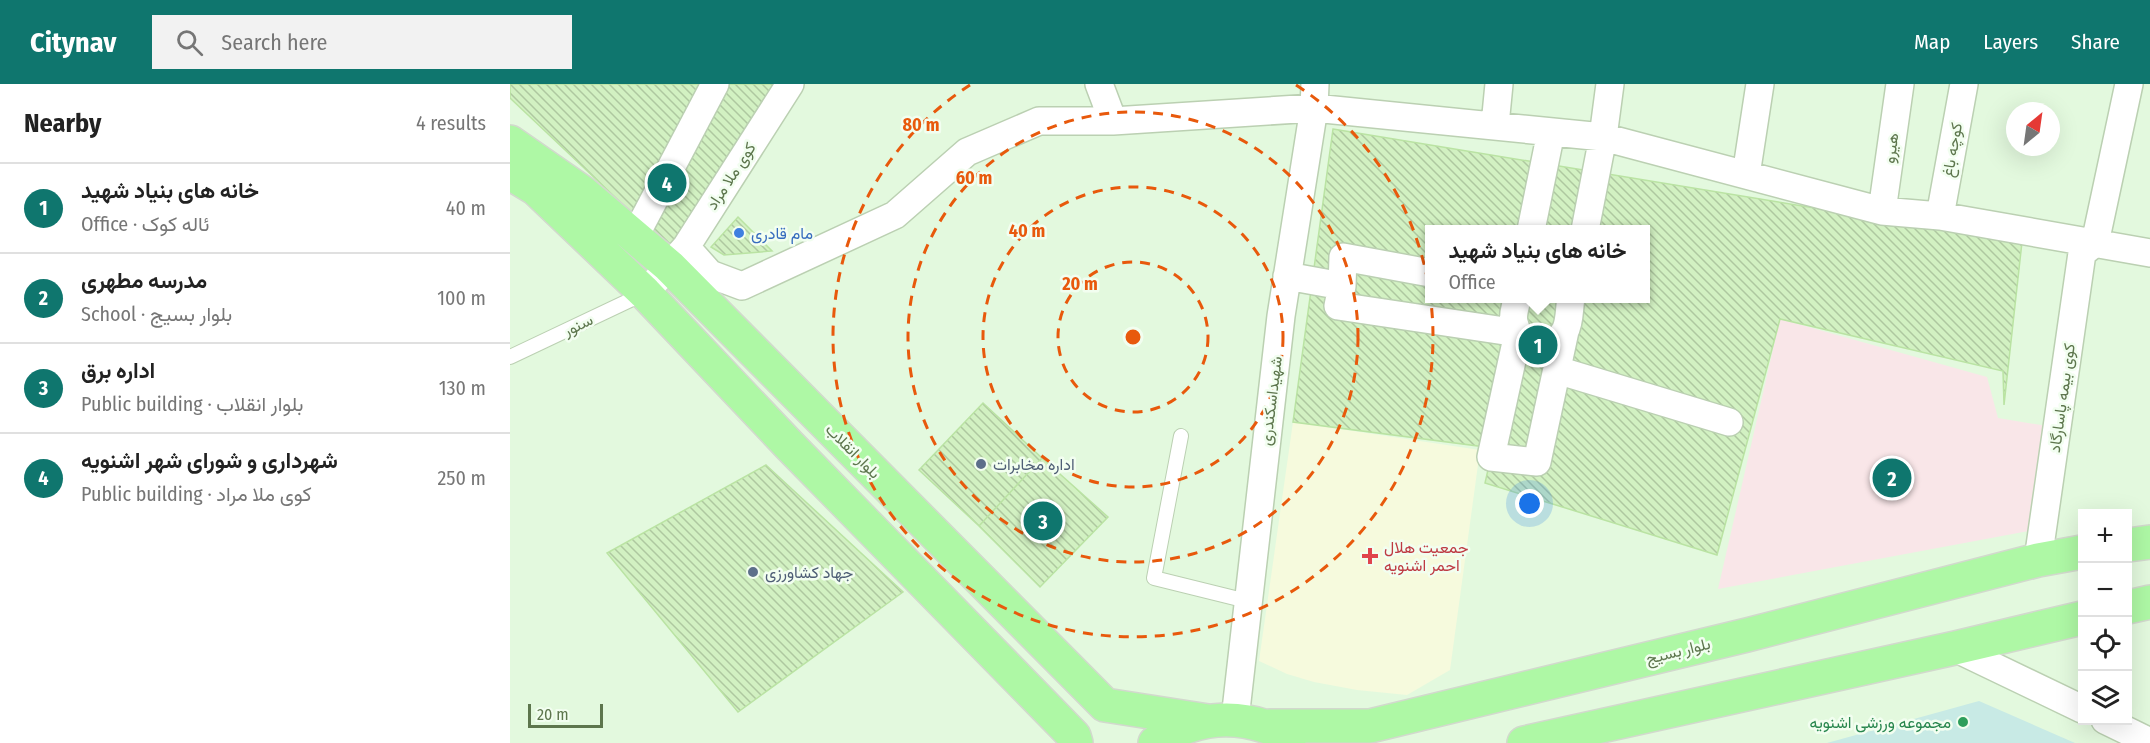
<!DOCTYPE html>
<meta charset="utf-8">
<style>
body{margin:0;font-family:"Fira Sans Condensed",Vazirmatn,sans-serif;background:#f2f2f2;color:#222}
.controls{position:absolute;right:18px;bottom:18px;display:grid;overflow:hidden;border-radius:0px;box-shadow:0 6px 24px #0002}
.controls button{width:54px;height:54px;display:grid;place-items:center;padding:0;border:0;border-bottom:2px solid #e0e0e0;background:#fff;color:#222;font:30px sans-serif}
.compass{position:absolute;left:1496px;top:18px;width:54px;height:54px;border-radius:50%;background:#fff;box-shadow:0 6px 24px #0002;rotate:29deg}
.scale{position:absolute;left:18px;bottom:15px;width:75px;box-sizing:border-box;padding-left:6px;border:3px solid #5d764d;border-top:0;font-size:16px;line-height:21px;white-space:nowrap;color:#5d764d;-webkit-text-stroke:4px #f2fef0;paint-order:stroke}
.you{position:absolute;left:1020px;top:420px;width:21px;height:21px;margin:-15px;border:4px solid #fff;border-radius:50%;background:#1a73e8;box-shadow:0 0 0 9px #1a73e833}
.badge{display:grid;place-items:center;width:39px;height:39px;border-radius:50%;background:#0f766e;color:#fff;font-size:20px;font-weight:700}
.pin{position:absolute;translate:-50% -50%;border:3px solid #fff;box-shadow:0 2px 6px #0006}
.popup{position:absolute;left:915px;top:141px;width:225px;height:78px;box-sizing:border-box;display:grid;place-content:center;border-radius:0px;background:#fff;filter:drop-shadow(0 2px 4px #0005);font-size:20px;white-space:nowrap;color:#767676}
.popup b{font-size:22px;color:#222}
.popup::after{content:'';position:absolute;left:50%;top:100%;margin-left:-12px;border:12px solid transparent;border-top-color:#fff}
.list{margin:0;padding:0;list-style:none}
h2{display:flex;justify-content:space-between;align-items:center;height:78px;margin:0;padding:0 24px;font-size:26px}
h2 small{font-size:20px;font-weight:400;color:#767676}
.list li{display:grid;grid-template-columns:39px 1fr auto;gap:18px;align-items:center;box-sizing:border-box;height:90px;padding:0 24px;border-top:2px solid #e0e0e0}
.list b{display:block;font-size:22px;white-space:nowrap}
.list p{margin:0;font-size:20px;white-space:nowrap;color:#767676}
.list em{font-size:20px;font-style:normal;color:#767676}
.icon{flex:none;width:33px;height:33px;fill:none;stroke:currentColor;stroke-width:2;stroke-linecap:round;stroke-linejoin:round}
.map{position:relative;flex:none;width:1640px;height:659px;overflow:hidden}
header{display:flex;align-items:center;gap:36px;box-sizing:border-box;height:84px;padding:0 30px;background:#0f766e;color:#fff}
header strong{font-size:28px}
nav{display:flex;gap:33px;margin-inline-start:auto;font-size:21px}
.search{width:420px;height:54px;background:#f2f2f2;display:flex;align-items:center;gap:15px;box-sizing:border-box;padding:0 21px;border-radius:0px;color:#767676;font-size:22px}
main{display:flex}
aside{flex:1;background:#fff}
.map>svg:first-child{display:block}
</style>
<header>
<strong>Citynav</strong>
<div class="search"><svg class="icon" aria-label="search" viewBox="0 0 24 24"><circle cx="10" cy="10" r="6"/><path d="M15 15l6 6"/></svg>Search here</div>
<nav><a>Map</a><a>Layers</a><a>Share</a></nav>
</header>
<main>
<aside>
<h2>Nearby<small>4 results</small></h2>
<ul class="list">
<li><span class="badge">1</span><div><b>خانه های بنیاد شهید</b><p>Office · ئاله کوک</p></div><em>40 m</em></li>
<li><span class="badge">2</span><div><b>مدرسه مطهری</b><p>School · بلوار بسیج</p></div><em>100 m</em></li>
<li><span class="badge">3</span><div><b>اداره برق</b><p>Public building · بلوار انقلاب</p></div><em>130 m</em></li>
<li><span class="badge">4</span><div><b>شهرداری و شورای شهر اشنویه</b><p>Public building · کوی ملا مراد</p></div><em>250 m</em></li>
</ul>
</aside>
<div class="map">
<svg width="1640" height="659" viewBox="0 0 1640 659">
<defs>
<pattern id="building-back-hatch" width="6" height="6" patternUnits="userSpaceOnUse" patternTransform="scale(1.5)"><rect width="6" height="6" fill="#d2f1c2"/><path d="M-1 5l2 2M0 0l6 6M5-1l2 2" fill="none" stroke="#aec8a0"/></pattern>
</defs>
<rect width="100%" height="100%" fill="#ecfcea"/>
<path fill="#e3f9de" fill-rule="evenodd" d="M0,0H1640V659H0ZM1505,27H1541V63H1505ZM920,146H1136V214H920ZM1572,430H1618V636H1572Z"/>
<path fill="#f9e6e8" d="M1270,235L1477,293L1488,334L1537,342L1524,446L1208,505Z"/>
<path fill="#f6fadd" d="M783,338L970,366L940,586L897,611L847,606L804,598L777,590L749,577Z"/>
<path fill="#c8eae5" d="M1469,617L1565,659H1317Z"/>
<path fill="url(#building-back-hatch)" stroke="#bae3a3" stroke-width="1.5" fill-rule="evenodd" d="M0,0H277L179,183L0,14Z
M823,45L1512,158L1494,321L1493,287L1270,235L1207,471L975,399L983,364L783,338ZM920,146H1136V214H920Z
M228,133L262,167L214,171L201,163Z
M473,319L532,374L469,442L409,386Z
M532,374L598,433L530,503L469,442Z
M256,381L393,508L228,628L97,469Z"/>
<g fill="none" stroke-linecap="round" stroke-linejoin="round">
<defs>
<path id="lane" d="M0,273L135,209
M671,352L644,494L737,517"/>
<path id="street" d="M589,0L603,37
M985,41L989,0
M1236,91L1250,0
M1372,127L1390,0
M1430,132L1454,0
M1021,146L1041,48
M1075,146L1093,53L1100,0
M125,152L205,0
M1585,159L1619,0
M176,163L200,190L232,202L385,131L457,68L529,37H603L804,24L1093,53L1372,127L1430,132L1640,169
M920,189L833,173L832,202L828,222L1008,249L981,373L1027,378L1055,247
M777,192L832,202
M135,209L176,163L280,0
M1007,214C1006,222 1002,230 1004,238C1008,262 1042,269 1055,247C1060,238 1059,225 1061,214
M1047,286L1219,338
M1528,476L1572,169L1585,159
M1445,564L1572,625
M725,635L771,232L804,24L805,0
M1595,636L1640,658"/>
<path id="primary" d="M0,58L72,108L159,182L595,621L698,637
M0,89L26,105L135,209L279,361L564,652L566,659
M1618,461L1640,458
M1618,523L1640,518
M760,642H860L1237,551L1528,476L1572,468
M645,659C688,630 735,629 780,653
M1014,659L1445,564L1572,534"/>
</defs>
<use href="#lane" stroke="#bbd0b2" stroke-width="16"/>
<use href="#street" stroke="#bbd0b2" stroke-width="30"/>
<use href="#primary" stroke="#d2d9cd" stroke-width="36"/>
<use href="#lane" stroke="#fff" stroke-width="14"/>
<use href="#street" stroke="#fff" stroke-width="27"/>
<use href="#primary" stroke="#aef8a5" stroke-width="33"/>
</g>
<g fill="none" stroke="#e8590c" stroke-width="3" stroke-dasharray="10 8">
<circle cx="623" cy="253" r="75"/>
<circle cx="623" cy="253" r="150"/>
<circle cx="623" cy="253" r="225"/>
<path d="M786 1A300 300 0 1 1 460 1"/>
</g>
<circle fill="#3f7fe0" stroke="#f2fef0" stroke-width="2" cx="229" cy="149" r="6"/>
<g fill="#5c6f8a" stroke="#f2fef0" stroke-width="2">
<circle cx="471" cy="380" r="6"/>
<circle cx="243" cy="488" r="6"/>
</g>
<path fill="#e0444e" stroke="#f2fef0" stroke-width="2" d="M857 463h6v6h6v6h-6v6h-6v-6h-6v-6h6z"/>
<circle fill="#2e9e5b" stroke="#f2fef0" stroke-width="2" cx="1453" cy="638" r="6"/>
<g text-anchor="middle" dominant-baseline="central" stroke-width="5" stroke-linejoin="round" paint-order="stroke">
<g font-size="16" fill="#5d764d" stroke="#f2fef0">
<text transform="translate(1381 64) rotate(-82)">هیرو</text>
<text transform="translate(1442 66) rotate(-80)">کوچه باغ</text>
<text transform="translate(221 92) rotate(-57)">کوی ملا مراد</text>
<text transform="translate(68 241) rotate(-25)">سنور</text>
<text transform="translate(1552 314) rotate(-82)">کوی بیمه پاسارگاد</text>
<text transform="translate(761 317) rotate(-83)">شهیداسکندری</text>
<text transform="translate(343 367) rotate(45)">بلوار انقلاب</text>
<text transform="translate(1168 567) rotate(-14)">بلوار بسیج</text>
</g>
<g font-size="16" fill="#366cbe" stroke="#f2fef0" text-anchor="start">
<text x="241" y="149">مام قادری</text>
</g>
<g font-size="16" fill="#4e5e75" stroke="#f2fef0" text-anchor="start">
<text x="483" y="380">اداره مخابرات</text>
<text x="255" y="488">جهاد کشاورزی</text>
</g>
<g font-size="16" fill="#be3a42" stroke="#f2fef0" text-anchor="start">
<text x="874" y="463">جمعیت هلال<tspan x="874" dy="18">احمر اشنویه</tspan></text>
</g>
<g font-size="16" fill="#27864d" stroke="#f2fef0" text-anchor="end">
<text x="1441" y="638">مجموعه ورزشی اشنویه</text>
</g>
</g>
<circle cx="623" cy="253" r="9" fill="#e8590c" stroke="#f2fef0" stroke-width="3"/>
<g font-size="18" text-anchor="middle" font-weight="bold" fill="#e8590c" stroke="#f2fef0" stroke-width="5" stroke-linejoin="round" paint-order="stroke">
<text x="411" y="47">80 m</text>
<text x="464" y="100">60 m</text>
<text x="517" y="153">40 m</text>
<text x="570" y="206">20 m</text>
</g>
</svg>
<div class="controls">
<button>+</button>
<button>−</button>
<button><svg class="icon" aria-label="locate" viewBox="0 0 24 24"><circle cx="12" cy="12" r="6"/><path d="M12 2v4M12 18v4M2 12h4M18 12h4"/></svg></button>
<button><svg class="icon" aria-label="layers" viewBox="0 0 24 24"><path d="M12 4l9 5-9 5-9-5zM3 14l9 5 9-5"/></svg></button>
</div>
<svg class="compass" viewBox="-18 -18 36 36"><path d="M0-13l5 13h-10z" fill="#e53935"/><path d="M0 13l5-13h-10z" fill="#767676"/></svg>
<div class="scale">20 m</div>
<div class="you"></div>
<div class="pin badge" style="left:1028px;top:261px">1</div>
<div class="popup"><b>خانه های بنیاد شهید</b>Office</div>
<div class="pin badge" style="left:1382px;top:394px">2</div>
<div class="pin badge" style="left:533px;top:437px">3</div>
<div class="pin badge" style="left:157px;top:99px">4</div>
</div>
</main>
